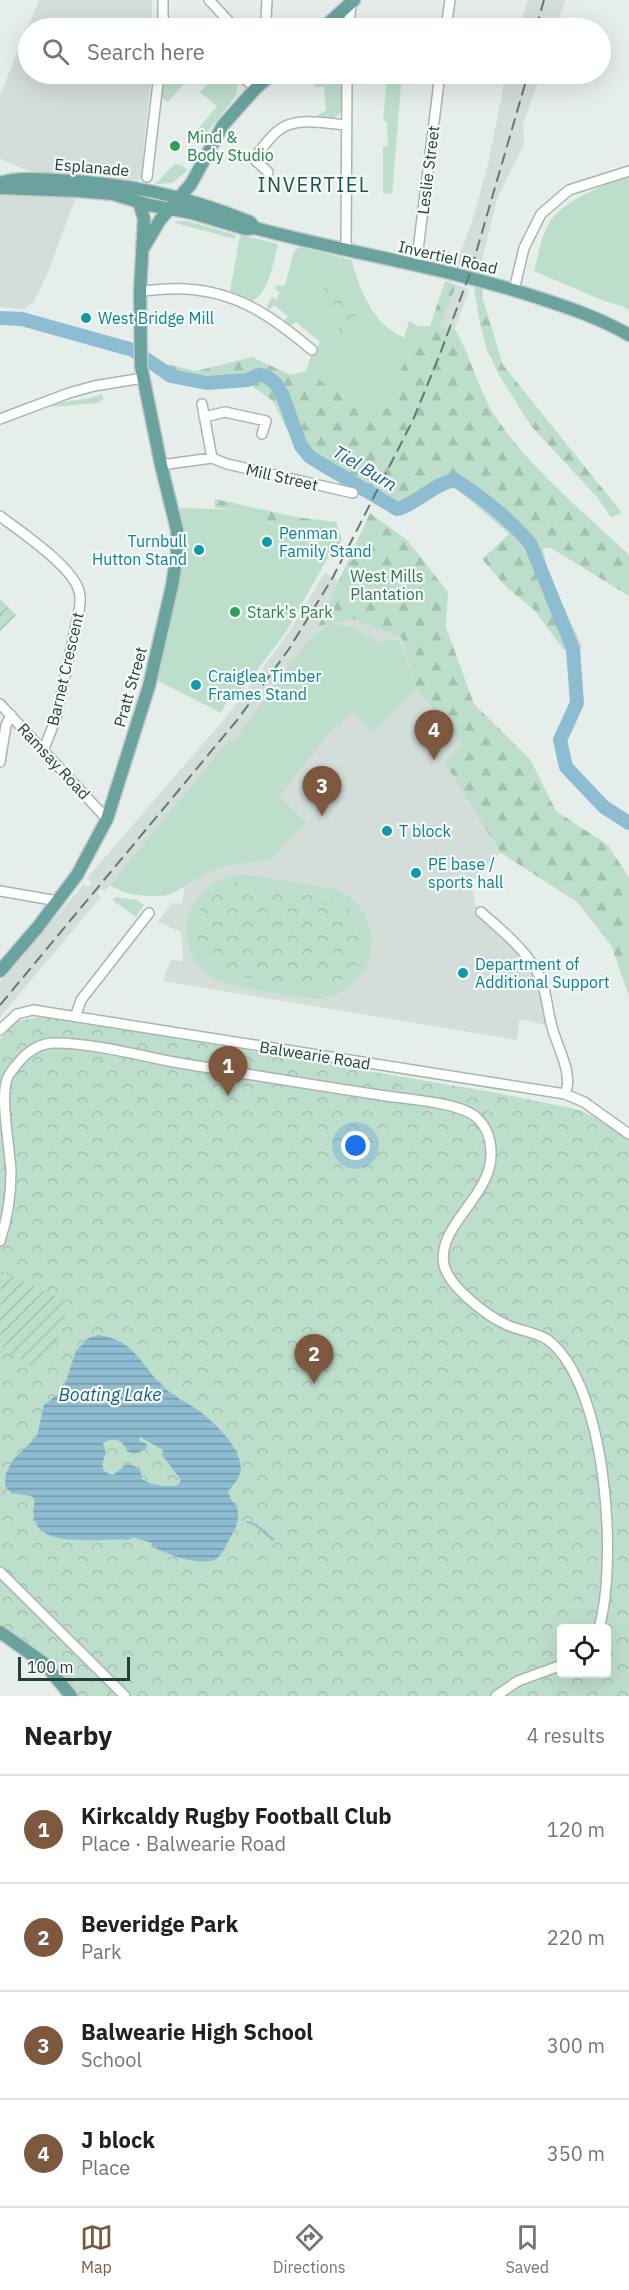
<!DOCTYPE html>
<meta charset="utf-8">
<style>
body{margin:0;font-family:"IBM Plex Sans",sans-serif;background:#f2f2f2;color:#202124}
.controls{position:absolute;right:18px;bottom:18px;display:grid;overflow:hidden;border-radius:6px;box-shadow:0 6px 24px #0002}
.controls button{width:54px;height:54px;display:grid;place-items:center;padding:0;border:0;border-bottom:2px solid #e0e0e0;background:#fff;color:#202124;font:30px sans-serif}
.scale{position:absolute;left:18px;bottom:15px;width:112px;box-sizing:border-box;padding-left:6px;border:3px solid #243f3c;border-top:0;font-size:16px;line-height:21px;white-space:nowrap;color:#243f3c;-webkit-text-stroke:4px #f5faf8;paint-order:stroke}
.you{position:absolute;left:356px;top:1146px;width:21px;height:21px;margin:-15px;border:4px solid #fff;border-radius:50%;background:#1a73e8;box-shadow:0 0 0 9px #1a73e833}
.badge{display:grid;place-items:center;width:39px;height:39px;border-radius:50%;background:#7d583f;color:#fff;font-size:20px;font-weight:700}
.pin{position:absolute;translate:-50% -50px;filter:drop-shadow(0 2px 3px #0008)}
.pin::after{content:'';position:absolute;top:32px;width:21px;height:18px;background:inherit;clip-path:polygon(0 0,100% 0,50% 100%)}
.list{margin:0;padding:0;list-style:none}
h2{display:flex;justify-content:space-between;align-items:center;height:78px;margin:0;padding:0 24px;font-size:26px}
h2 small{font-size:20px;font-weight:400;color:#757577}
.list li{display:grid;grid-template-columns:39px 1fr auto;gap:18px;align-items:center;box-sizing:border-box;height:108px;padding:0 24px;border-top:2px solid #e0e0e0}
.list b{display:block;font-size:22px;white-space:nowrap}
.list p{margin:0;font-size:20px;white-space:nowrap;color:#757577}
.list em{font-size:20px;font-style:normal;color:#757577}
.icon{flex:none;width:33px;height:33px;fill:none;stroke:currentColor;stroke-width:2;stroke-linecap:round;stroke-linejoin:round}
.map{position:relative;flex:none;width:629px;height:1696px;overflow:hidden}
.search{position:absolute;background:#fff;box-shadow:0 6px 24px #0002;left:18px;right:18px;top:18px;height:66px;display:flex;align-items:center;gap:15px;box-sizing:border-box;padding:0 21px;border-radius:33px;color:#757577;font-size:22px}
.sheet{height:510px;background:#fff}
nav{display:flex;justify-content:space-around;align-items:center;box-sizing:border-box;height:84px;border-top:2px solid #e0e0e0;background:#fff;font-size:16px;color:#757577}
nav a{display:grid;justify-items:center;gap:3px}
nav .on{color:#7d583f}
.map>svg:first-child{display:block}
</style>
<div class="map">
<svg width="629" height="1696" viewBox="0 0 629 1696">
<defs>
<pattern id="forest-firs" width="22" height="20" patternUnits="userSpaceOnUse" patternTransform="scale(1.5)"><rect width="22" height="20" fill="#bedecc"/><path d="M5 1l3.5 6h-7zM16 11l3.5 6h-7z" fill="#a3c0b0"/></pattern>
<pattern id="park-crowns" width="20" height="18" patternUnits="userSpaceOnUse" patternTransform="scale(1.5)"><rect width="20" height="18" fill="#bedecc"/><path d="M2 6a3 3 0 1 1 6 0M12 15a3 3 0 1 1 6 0" fill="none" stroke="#a3c0b0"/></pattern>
<pattern id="garden-furrows" width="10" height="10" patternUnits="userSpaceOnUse" patternTransform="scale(1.5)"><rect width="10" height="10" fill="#bedecc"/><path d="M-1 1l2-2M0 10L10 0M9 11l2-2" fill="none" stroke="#a3c0b0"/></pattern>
<pattern id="water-rules" width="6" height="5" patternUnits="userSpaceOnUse" patternTransform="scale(1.5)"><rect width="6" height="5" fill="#8ebcd1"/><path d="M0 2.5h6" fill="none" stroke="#749aab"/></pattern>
</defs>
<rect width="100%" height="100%" fill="#e5eeeb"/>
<path fill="#d3ddda" d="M39,0H152V28H28V74H151L141,178L137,180L34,173L0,159V95Z
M528,0H565L556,28H519Z
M506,74H541L523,124L524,144L497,199L479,272L455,268L473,219L488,164Z
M19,195L76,197L46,277L34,302L24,309L0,307V196Z
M456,285L469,289L451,340L438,330Z
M326,573L339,581L318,625L353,619L402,637L416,688L463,744L446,763L501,853L471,883L478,914L510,943L536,976L544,999L545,1025L519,1019L517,1040L163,981L171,960L183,961L181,932L158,922L172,903L182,904L185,887L164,896L132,894L110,885L105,891L101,889L97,894L101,897L0,1017V982L84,884L88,887L92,883L87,878L227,716L290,631L323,575Z"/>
<path fill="#bedecc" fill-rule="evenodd" d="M164,74H183L181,77L186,81L168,102L162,98Z
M199,74H226L238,84L236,96L199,143L191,138L217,106L200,92L209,82Z
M305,74H337C337,80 340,82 341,87C344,118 341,120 313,118L326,110L324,87H316Z
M387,74H402L392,194L383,193V147L388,146L387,122L383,121Z
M175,164L181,165L188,170L172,183L155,184Z
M629,175V310L622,306L604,301L534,271C539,253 542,229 555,215C574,196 605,185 629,175Z
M176,221H187L236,235L235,239L175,223Z
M240,235L278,244C273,263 270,289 253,301L230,291Z
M300,247L352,260C357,283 369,313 388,328C393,332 399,335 404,338L409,321L418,326L407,359L374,418L306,371L311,356L320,342L296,322L289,327L283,323L288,316L274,305L269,310L267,306L272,297L276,299L280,292L275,289L277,285L285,286L294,251Z
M102,394L103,399L98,403L49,407C69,398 84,402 102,394Z
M180,508L243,510L330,554L286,632L240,693L233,690L221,713L158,681L160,663L181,563Z
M331,624L351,627L381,643L392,639L400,642L416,688L373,732L353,711L338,726L336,724L286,788L275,780L285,790L279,796L306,823L272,858L225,866L208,872L171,894C153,899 125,895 110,885L229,740L233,742L310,638Z
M241,874L335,889C352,896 365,909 370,928C379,961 355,992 322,998C307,1000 229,986 215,979C204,973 195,963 191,952C174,914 204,879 241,874ZM241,882L333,898L354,913L360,923L363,940L360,961L340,982L317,989L225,973L218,971L198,947L195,927L233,883Z
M115,897L137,900L144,905L136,917L112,900Z"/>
<path fill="url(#forest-firs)" d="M445,281L456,285L440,327L455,329C471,357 478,389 495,416C528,467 585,513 629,555V596L551,548H543L547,570L582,647L564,650L533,609L507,588L482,559L509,534L453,486L406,514L395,510L313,464L296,448L273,401L252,386H195L157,373L166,364L196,371L252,357L291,375L306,371L374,417L407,359L418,326H430Z
M474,287L483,289L482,296L503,365L622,513L611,517L597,497L531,426L499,375L487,349L480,324Z
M215,499L296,517L336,522L342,539L335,556L243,510L215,508Z
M370,513L407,540L448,592L446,627L474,704L530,759L556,811L608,845L629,878V996L611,945L577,902L501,853L445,763L462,744L416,688L402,638L353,619L318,626Z"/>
<path fill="url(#park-crowns)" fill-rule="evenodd" d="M332,277L341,282L358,308L352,333L341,335L321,282Z
M241,882L339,900L354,913L360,923L362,932V951L360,961L348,977L323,989L304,988L225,973C175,953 192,889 241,882Z
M45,1016L497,1093L580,1110L619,1131L629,1141V1696H78L49,1662L0,1627V1039L17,1021ZM562,1628H606V1674H562Z"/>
<path fill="url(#garden-furrows)" d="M0,599L16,615L0,631Z
M1,1271L69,1302C60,1334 59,1345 32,1367L0,1345Z"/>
<path fill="url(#water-rules)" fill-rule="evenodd" d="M98,1335C137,1340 141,1368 167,1390C176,1398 188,1403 198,1410C214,1422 249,1454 239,1476C237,1482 232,1486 228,1491C229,1499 236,1504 238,1511C239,1521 235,1530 230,1538C226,1545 222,1557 214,1560C196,1566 167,1554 151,1546L152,1543L133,1537L129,1540C102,1536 21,1555 35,1501L32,1496L12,1493L5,1486L6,1473L13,1460L37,1436L44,1405L63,1390L76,1351L87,1339ZM140,1437L163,1450L162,1455L181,1480L178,1485C168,1488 150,1485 142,1479L140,1468L127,1464L113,1475C100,1472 101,1464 106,1454L103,1443C113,1437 123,1439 127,1451L134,1454L146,1449L147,1444L139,1441Z"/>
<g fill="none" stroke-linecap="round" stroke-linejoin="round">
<path stroke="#8ebcd1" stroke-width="2" d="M247,1522C260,1524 263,1534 273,1539"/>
<path stroke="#8ebcd1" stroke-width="14" d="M0,318L22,319L133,350L171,376L207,383L248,380L258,375L266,376L275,383L282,394L301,446L310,457L397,509C417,504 432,484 455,480C481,496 513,522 531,545L573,649L577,703L560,740L566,767L604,807L629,823"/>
<defs>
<path id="minor" d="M163,0V16L166,28
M209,0L235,28
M259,28L266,19L267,0
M349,28L351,3
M446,28L450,0
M238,74L256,88
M268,172L254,159C263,147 274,130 288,125C305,118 329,124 347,125
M147,177L159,74
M346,251L347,74
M416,266L440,74
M514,290L524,248L541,214L569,190L629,171
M140,291C155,290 171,288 186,289C238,292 273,317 312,350
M202,404L212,458
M204,417L225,412L266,421L262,434
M0,419L69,393L94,386L143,378
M161,465L212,458L227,464L353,493
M0,516C21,532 73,567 79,591C81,597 80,605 79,611L56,718L44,749
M0,704L107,819
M0,762L6,725L11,715
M0,891L58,901
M481,912C500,929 519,944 533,965C547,985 546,1005 552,1027C557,1047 574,1074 565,1094
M76,1015L81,1000L149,913
M0,1030L17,1014L33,1010L565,1094L584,1102L629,1134
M0,1241C7,1220 11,1194 11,1172C10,1148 0,1099 7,1079C9,1073 14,1068 18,1063C27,1052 40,1043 55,1043C92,1043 138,1055 174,1062C244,1074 315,1085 386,1096C407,1099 463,1103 477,1118C486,1126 491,1139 491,1152C493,1196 436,1225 444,1265C449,1287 487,1316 507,1325C520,1331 537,1332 548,1340C607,1385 618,1562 599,1628
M0,1572L125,1696
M496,1696L518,1681L562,1665"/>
<path id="major" d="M323,28L354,0
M0,183C16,177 38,179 55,180C126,183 184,195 250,222L255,228
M0,188L79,191L113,194L149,205L192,213L246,229L255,228C348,253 444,267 536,297C567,307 600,318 629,335
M144,247L160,220L191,184L223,125L256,88L272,74
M0,971L37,928L77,875L107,819L149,686L172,586L177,554V530L161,465L141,366L140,291L144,219L139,202
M0,1632L45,1664L71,1696"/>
</defs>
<use href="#minor" stroke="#a7b6b3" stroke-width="12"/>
<use href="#major" stroke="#c2c9c8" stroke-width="15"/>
<use href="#minor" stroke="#fff" stroke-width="9"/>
<use href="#major" stroke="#6aa29d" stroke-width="12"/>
<path stroke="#5f7a77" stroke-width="2" stroke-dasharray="12 6" stroke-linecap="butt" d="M536,28L544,0
M0,1005L238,719L289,649L333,577L413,420L440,354L471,270L528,74"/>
</g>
<g fill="#2e9e5b" stroke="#f5faf8" stroke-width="2">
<circle cx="175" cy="146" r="6"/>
<circle cx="235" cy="612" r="6"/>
</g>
<g fill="#0f9aa8" stroke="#f5faf8" stroke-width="2">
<circle cx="86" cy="318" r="6"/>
<circle cx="267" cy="542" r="6"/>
<circle cx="199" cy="550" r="6"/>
<circle cx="196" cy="685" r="6"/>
<circle cx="387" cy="831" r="6"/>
<circle cx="416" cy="873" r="6"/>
<circle cx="463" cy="973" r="6"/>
</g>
<g text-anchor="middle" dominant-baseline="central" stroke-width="4.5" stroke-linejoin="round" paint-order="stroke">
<g font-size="16" fill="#27864d" stroke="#f5faf8" text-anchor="start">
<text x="187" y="137">Mind &amp;<tspan x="187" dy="18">Body Studio</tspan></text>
<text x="247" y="612">Stark's Park</text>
</g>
<g font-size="16" fill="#243f3c" stroke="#f5faf8">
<text transform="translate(92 167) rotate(5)">Esplanade</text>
<text transform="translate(428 170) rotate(-83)">Leslie Street</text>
<text transform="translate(448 257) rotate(13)">Invertiel Road</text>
<text transform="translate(282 477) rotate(13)">Mill Street</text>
<text transform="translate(65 669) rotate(-77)">Barnet Crescent</text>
<text transform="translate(130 687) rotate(-74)">Pratt Street</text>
<text transform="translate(54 761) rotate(47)">Ramsay Road</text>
<text transform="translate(315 1055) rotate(9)">Balwearie Road</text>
</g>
<g font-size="16" fill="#0d838f" stroke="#f5faf8" text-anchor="start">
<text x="98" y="318">West Bridge Mill</text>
<text x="279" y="533">Penman<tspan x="279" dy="18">Family Stand</tspan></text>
<text x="187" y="541" text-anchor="end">Turnbull<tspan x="187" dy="18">Hutton Stand</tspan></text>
<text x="208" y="676">Craiglea Timber<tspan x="208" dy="18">Frames Stand</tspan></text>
<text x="399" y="831">T block</text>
<text x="428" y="864">PE base /<tspan x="428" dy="18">sports hall</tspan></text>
<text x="475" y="964">Department of<tspan x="475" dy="18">Additional Support</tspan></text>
</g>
<g font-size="16" fill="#2f7656" stroke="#f5faf8">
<text x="387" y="576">West Mills<tspan x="387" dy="18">Plantation</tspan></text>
</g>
<g font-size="18" font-style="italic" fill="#1e5c7b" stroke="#f5faf8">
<text transform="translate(365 468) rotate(31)">Tiel Burn</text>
<text x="110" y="1394">Boating Lake</text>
</g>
<g font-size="20" letter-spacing="1.5" fill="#20514d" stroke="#f5faf8">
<text x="314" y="184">INVERTIEL</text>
</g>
</g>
</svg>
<div class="controls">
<button><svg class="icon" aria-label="locate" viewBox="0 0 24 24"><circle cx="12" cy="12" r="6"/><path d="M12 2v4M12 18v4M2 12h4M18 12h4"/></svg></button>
</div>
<div class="scale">100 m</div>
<div class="you"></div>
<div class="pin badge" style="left:228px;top:1096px">1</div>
<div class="pin badge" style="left:314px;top:1384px">2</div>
<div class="pin badge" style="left:322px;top:816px">3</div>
<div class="pin badge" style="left:434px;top:760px">4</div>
<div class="search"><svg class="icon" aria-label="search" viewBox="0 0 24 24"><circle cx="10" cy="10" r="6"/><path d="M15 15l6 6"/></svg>Search here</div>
</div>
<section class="sheet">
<h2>Nearby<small>4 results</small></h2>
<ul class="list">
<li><span class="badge">1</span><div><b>Kirkcaldy Rugby Football Club</b><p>Place · Balwearie Road</p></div><em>120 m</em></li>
<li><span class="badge">2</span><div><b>Beveridge Park</b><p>Park</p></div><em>220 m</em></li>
<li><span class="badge">3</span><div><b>Balwearie High School</b><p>School</p></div><em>300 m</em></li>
<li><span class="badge">4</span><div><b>J block</b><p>Place</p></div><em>350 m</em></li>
</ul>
</section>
<nav>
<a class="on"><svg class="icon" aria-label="map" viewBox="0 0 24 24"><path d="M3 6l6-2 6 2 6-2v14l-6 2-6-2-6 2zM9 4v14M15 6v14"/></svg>Map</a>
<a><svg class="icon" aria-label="directions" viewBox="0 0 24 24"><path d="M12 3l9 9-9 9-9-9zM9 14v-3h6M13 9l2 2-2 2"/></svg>Directions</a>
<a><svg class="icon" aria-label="saved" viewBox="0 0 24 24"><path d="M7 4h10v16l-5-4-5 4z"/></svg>Saved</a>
</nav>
